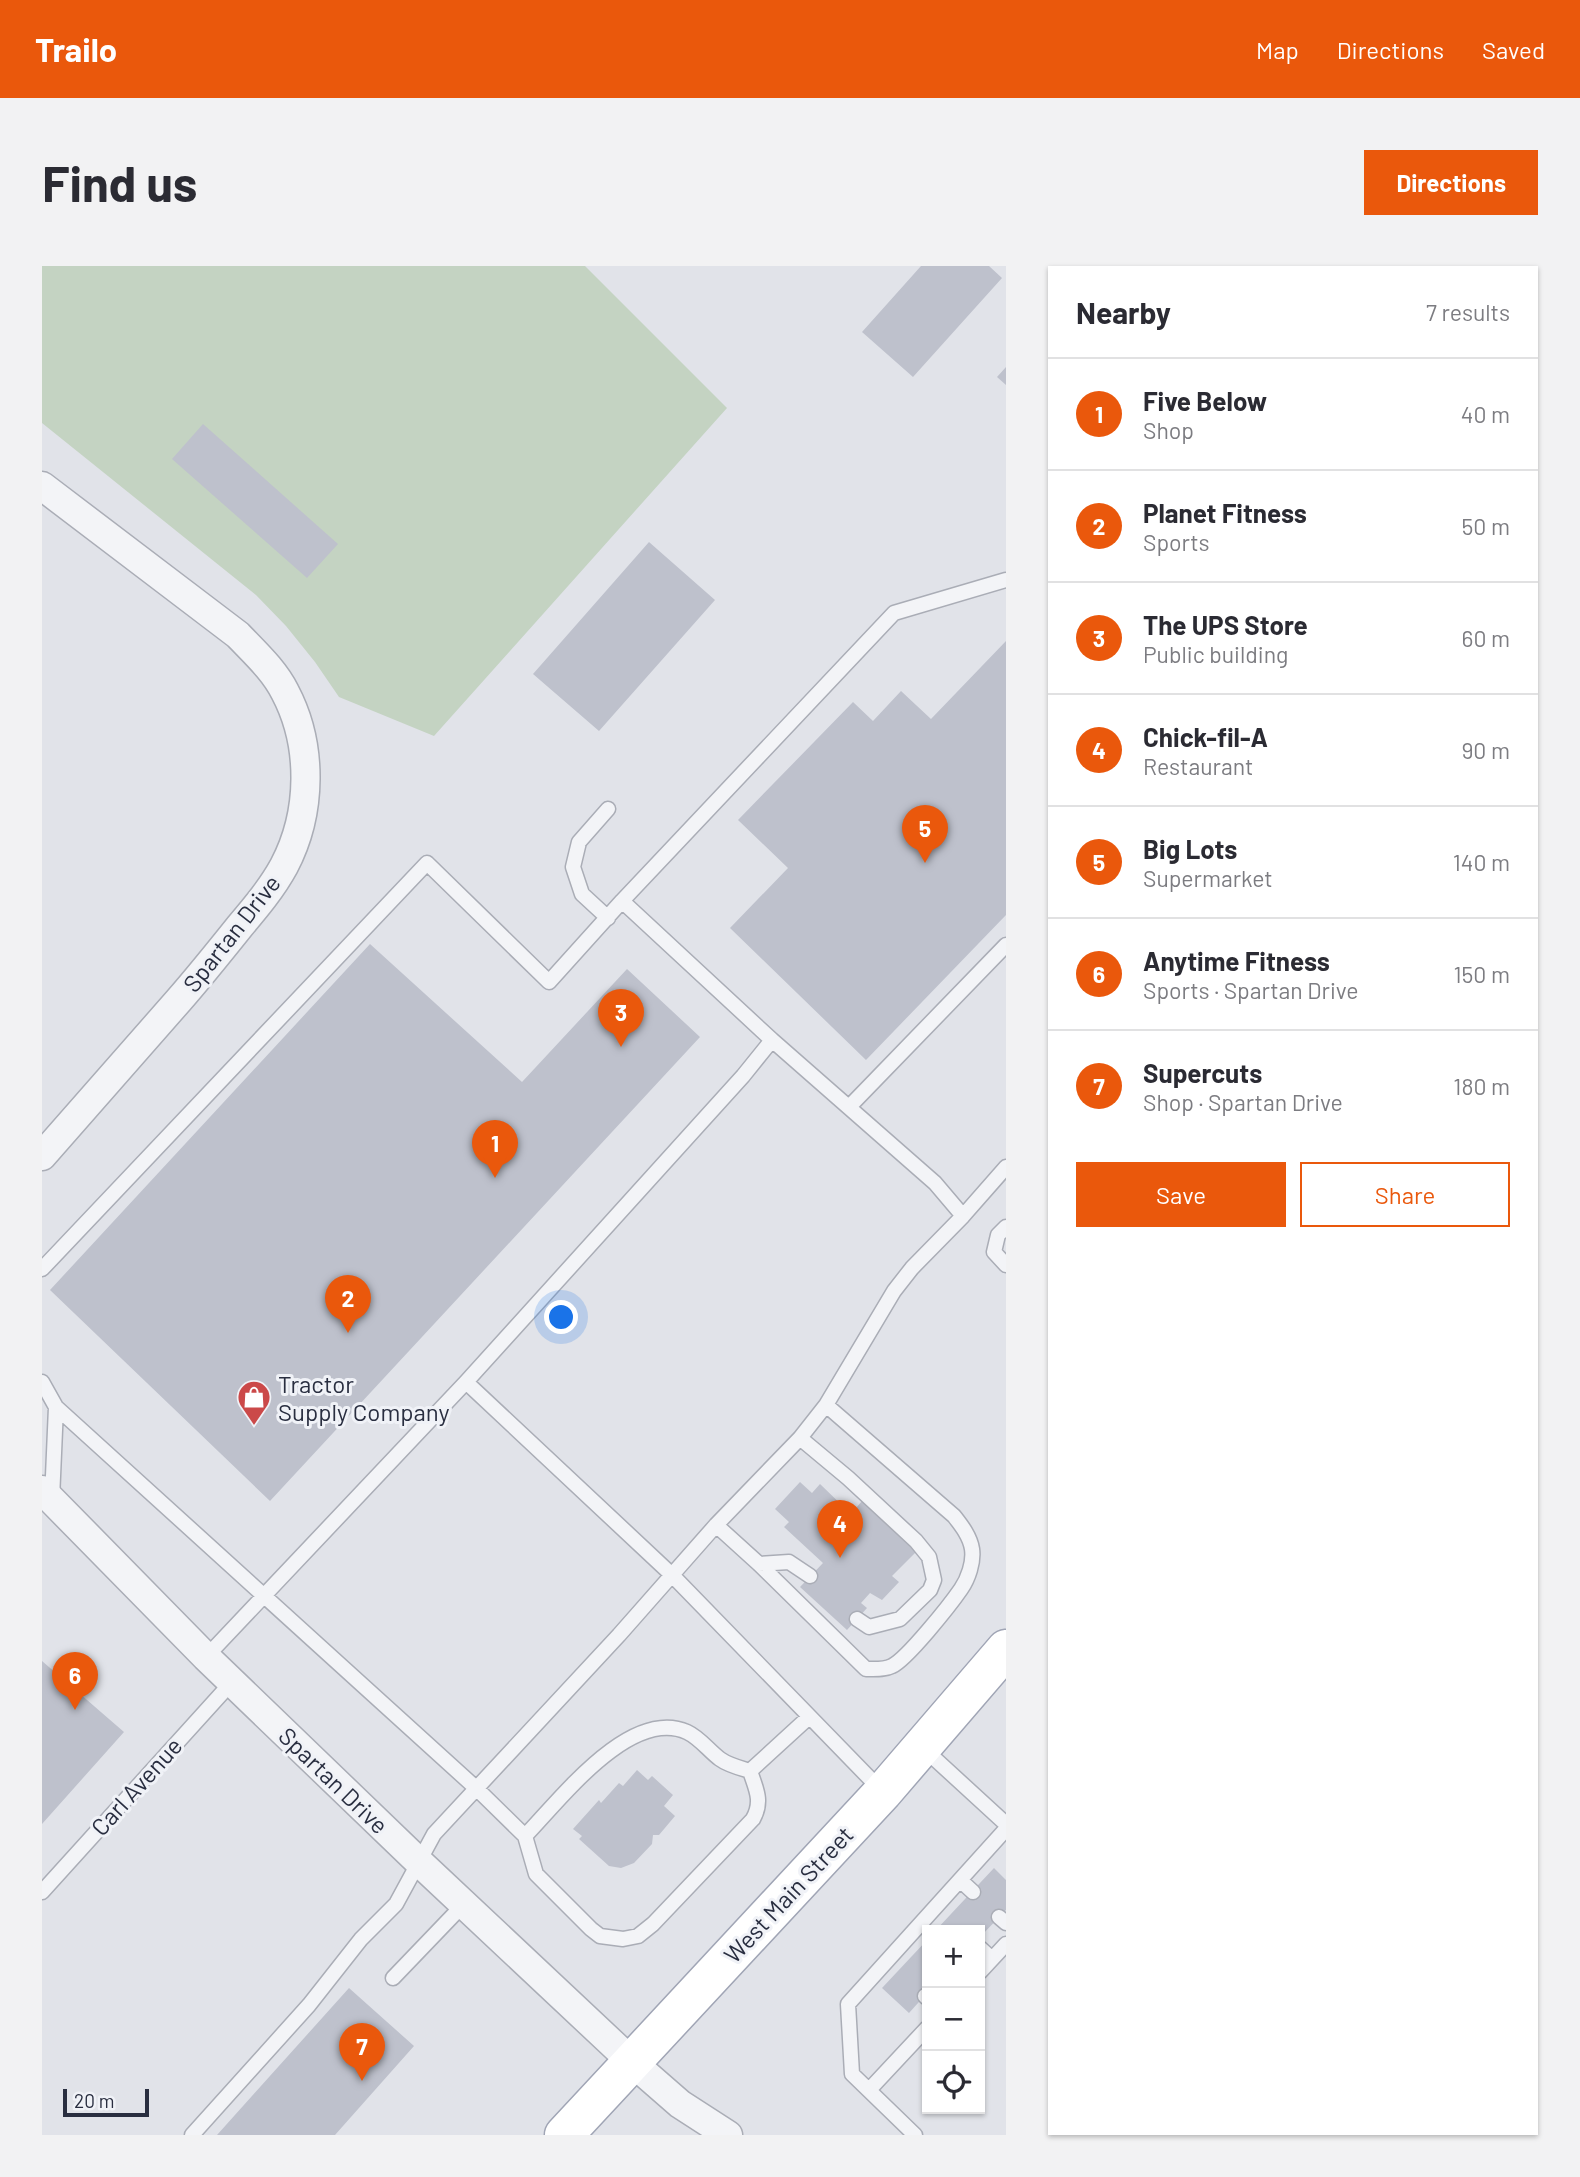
<!DOCTYPE html>
<meta charset="utf-8">
<style>
body{margin:0;font-family:Barlow,sans-serif;background:#f2f2f3;color:#2b2b33}
.controls{position:absolute;right:21px;bottom:21px;display:grid;overflow:hidden;border-radius:0px;box-shadow:0 2px 5px #0004}
.controls button{width:63px;height:63px;display:grid;place-items:center;padding:0;border:0;border-bottom:2px solid #e1e1e2;background:#fff;color:#2b2b33;font:35px sans-serif}
.scale{position:absolute;left:21px;bottom:18px;width:86px;box-sizing:border-box;padding-left:7px;border:4px solid #292e40;border-top:0;font-size:19px;line-height:24px;white-space:nowrap;color:#292e40;-webkit-text-stroke:5px #f0f2f7;paint-order:stroke}
.you{position:absolute;left:520px;top:1052px;width:24px;height:24px;margin:-18px;border:5px solid #fff;border-radius:50%;background:#1a73e8;box-shadow:0 0 0 10px #1a73e833}
.badge{display:grid;place-items:center;width:46px;height:46px;border-radius:50%;background:#ea580c;color:#fff;font-size:23px;font-weight:700}
.pin{position:absolute;translate:-50% -58px;filter:drop-shadow(0 2px 4px #0008)}
.pin::after{content:'';position:absolute;top:37px;width:24px;height:21px;background:inherit;clip-path:polygon(0 0,100% 0,50% 100%)}
.list{margin:0;padding:0;list-style:none}
h2{display:flex;justify-content:space-between;align-items:center;height:91px;margin:0;padding:0 28px;font-size:30px}
h2 small{font-size:23px;font-weight:400;color:#7c7c81}
.list li{display:grid;grid-template-columns:46px 1fr auto;gap:21px;align-items:center;box-sizing:border-box;height:112px;padding:0 28px;border-top:2px solid #e1e1e2}
.list b{display:block;font-size:26px;white-space:nowrap}
.list p{margin:0;font-size:23px;white-space:nowrap;color:#7c7c81}
.list em{font-size:23px;font-style:normal;color:#7c7c81}
.actions{display:flex;gap:14px;padding:21px 28px}
.actions a{flex:1;padding:16px 0;border:2px solid #ea580c;border-radius:0px;text-align:center;font-size:24px;color:#ea580c}
.actions .main{background:#ea580c;color:#fff}
.icon{flex:none;width:38px;height:38px;fill:none;stroke:currentColor;stroke-width:2;stroke-linecap:round;stroke-linejoin:round}
.map{position:relative;flex:none;width:964px;height:1869px;overflow:hidden;border-radius:0px}
header{display:flex;align-items:center;gap:42px;box-sizing:border-box;height:98px;padding:0 35px;background:#ea580c;color:#fff}
header strong{font-size:33px}
nav{display:flex;gap:38px;margin-inline-start:auto;font-size:24px}
.intro{display:flex;align-items:center;justify-content:space-between;box-sizing:border-box;height:168px;padding:0 42px}
h1{margin:0;font-size:49px}
.button{padding:18px 32px;border-radius:0px;background:#ea580c;color:#fff;font-size:24px;font-weight:700}
main{display:flex;gap:42px;padding:0 42px}
aside{flex:1;background:#fff;border-radius:0px;box-shadow:0 2px 5px #0004}
.map>svg:first-child{display:block}
</style>
<header>
<strong>Trailo</strong>
<nav><a>Map</a><a>Directions</a><a>Saved</a></nav>
</header>
<div class="intro"><h1>Find us</h1><a class="button">Directions</a></div>
<main>
<div class="map">
<svg width="964" height="1869" viewBox="0 0 964 1869">
<rect width="100%" height="100%" fill="#e1e3e9"/>
<path fill="#c4d3c2" d="M0,0H543L685,142L392,470L297,431L273,396L244,360L214,329L0,157Z"/>
<path fill="#bec1cc" d="M879,0H947L960,12L871,111L820,66Z
M964,101V119L955,111Z
M161,158L296,278L265,312L130,193Z
M607,276L673,334L557,465L491,408Z
M964,375V649L824,794L688,662L746,602L696,554L811,436L831,455L859,425L889,453Z
M328,678L480,816L585,703L658,771L228,1235L8,1024Z
M758,1216L770,1227L778,1218L809,1248L820,1235L874,1286L850,1310L857,1316L840,1334L828,1327L819,1337L825,1342L805,1364L758,1321L781,1297L742,1261L747,1256L733,1243Z
M0,1395L82,1466L0,1558Z
M595,1504L606,1514L610,1510L631,1529L622,1540L633,1550L617,1569H611L610,1578L592,1597L579,1602L567,1600L537,1573L540,1570L531,1563L557,1534L559,1537L577,1517L581,1520Z
M952,1602L964,1614V1644L938,1671V1664H894Z
M885,1674V1727L867,1747L840,1722Z
M307,1722L372,1780L293,1869H175Z"/>
<g fill="none" stroke-linecap="round" stroke-linejoin="round">
<defs>
<path id="lane" d="M566,652L540,628L531,601L537,576L566,543
M807,841L964,679
M921,950L893,917L730,774L580,635L852,347L964,314
M964,961L956,969L952,986L964,999
M0,1003L385,597L507,716L580,635
M0,1116L14,1141L10,1233
M424,1116L630,1309L840,1525
M14,1141L435,1523L483,1570L494,1608L549,1663L558,1670L581,1673L596,1670L611,1658L711,1553C721,1535 714,1523 708,1505L767,1451
M758,1172L806,1212L874,1275L887,1291L892,1314L888,1324L858,1353L827,1361L815,1353
M674,1259L717,1298L824,1403C833,1403 842,1404 850,1400C865,1393 908,1339 919,1323C926,1313 932,1296 930,1283C928,1270 919,1259 912,1250L784,1139
M717,1298L747,1296L768,1310
M164,1391L424,1116L701,810L730,774
M880,1481L964,1558
M483,1570C518,1534 588,1441 645,1466C658,1472 667,1485 678,1493C686,1499 698,1502 708,1505
M918,1614L931,1626
M0,1626L190,1416
M957,1651L964,1657
M938,1682L950,1693
M938,1706L964,1678
M351,1712L422,1638
M883,1730L885,1732
M827,1824L885,1762
M150,1869L267,1739L319,1673L354,1638L392,1568L577,1369L674,1259L758,1172L784,1139L852,1025L870,1002L921,950L964,901
M873,1869L810,1808L806,1738L964,1563"/>
<path id="street" d="M0,220L196,369C213,387 232,404 243,426C271,479 270,547 242,600C230,622 214,641 198,660C178,685 158,710 137,734C91,786 46,838 0,890
M0,1224L164,1391L378,1597L591,1797L638,1838L686,1869"/>
<path id="primary" d="M522,1869L841,1526L964,1383"/>
</defs>
<use href="#lane" stroke="#aaadb6" stroke-width="17"/>
<use href="#street" stroke="#aaadb6" stroke-width="31"/>
<use href="#primary" stroke="#a0a5b5" stroke-width="41"/>
<use href="#lane" stroke="#f3f4f7" stroke-width="14"/>
<use href="#street" stroke="#f3f4f7" stroke-width="28"/>
<use href="#primary" stroke="#fff" stroke-width="38"/>
</g>
<defs>
<symbol id="shop-pin" viewBox="-11 -11 22 30"><path d="M0 17L-7.5 6A9.5 9.5 0 1 1 7.5 6Z" fill="#cb4949" stroke="#f0f2f7"/><path d="M-5-2.5h2.3a2.7 3.5 0 0 1 5.4 0H5L5.5 6h-11ZM-1.5-2.5h3a1.5 2.3 0 0 0-3 0Z" fill="#fff"/></symbol>
</defs>
<g fill-rule="evenodd">
<use href="#shop-pin" x="193" y="1112" width="38" height="52"/>
</g>
<g text-anchor="middle" dominant-baseline="central" stroke-width="6" stroke-linejoin="round" paint-order="stroke">
<g font-size="24" fill="#292e40" stroke="#f0f2f7">
<text transform="translate(189 667) rotate(-52)">Spartan Drive</text>
<text transform="translate(292 1514) rotate(44)">Spartan Drive</text>
<text transform="translate(94 1520) rotate(-48)">Carl Avenue</text>
<text transform="translate(746 1628) rotate(-47)">West Main Street</text>
</g>
<g font-size="24" fill="#292e40" stroke="#f0f2f7" text-anchor="start">
<text x="236" y="1117">Tractor<tspan x="236" dy="28">Supply Company</tspan></text>
</g>
</g>
</svg>
<div class="controls">
<button>+</button>
<button>−</button>
<button><svg class="icon" aria-label="locate" viewBox="0 0 24 24"><circle cx="12" cy="12" r="6"/><path d="M12 2v4M12 18v4M2 12h4M18 12h4"/></svg></button>
</div>
<div class="scale">20 m</div>
<div class="you"></div>
<div class="pin badge" style="left:453px;top:912px">1</div>
<div class="pin badge" style="left:306px;top:1067px">2</div>
<div class="pin badge" style="left:579px;top:781px">3</div>
<div class="pin badge" style="left:798px;top:1292px">4</div>
<div class="pin badge" style="left:883px;top:597px">5</div>
<div class="pin badge" style="left:33px;top:1444px">6</div>
<div class="pin badge" style="left:320px;top:1815px">7</div>
</div>
<aside>
<h2>Nearby<small>7 results</small></h2>
<ul class="list">
<li><span class="badge">1</span><div><b>Five Below</b><p>Shop</p></div><em>40 m</em></li>
<li><span class="badge">2</span><div><b>Planet Fitness</b><p>Sports</p></div><em>50 m</em></li>
<li><span class="badge">3</span><div><b>The UPS Store</b><p>Public building</p></div><em>60 m</em></li>
<li><span class="badge">4</span><div><b>Chick-fil-A</b><p>Restaurant</p></div><em>90 m</em></li>
<li><span class="badge">5</span><div><b>Big Lots</b><p>Supermarket</p></div><em>140 m</em></li>
<li><span class="badge">6</span><div><b>Anytime Fitness</b><p>Sports · Spartan Drive</p></div><em>150 m</em></li>
<li><span class="badge">7</span><div><b>Supercuts</b><p>Shop · Spartan Drive</p></div><em>180 m</em></li>
</ul>
<div class="actions"><a class="main">Save</a><a>Share</a></div>
</aside>
</main>
